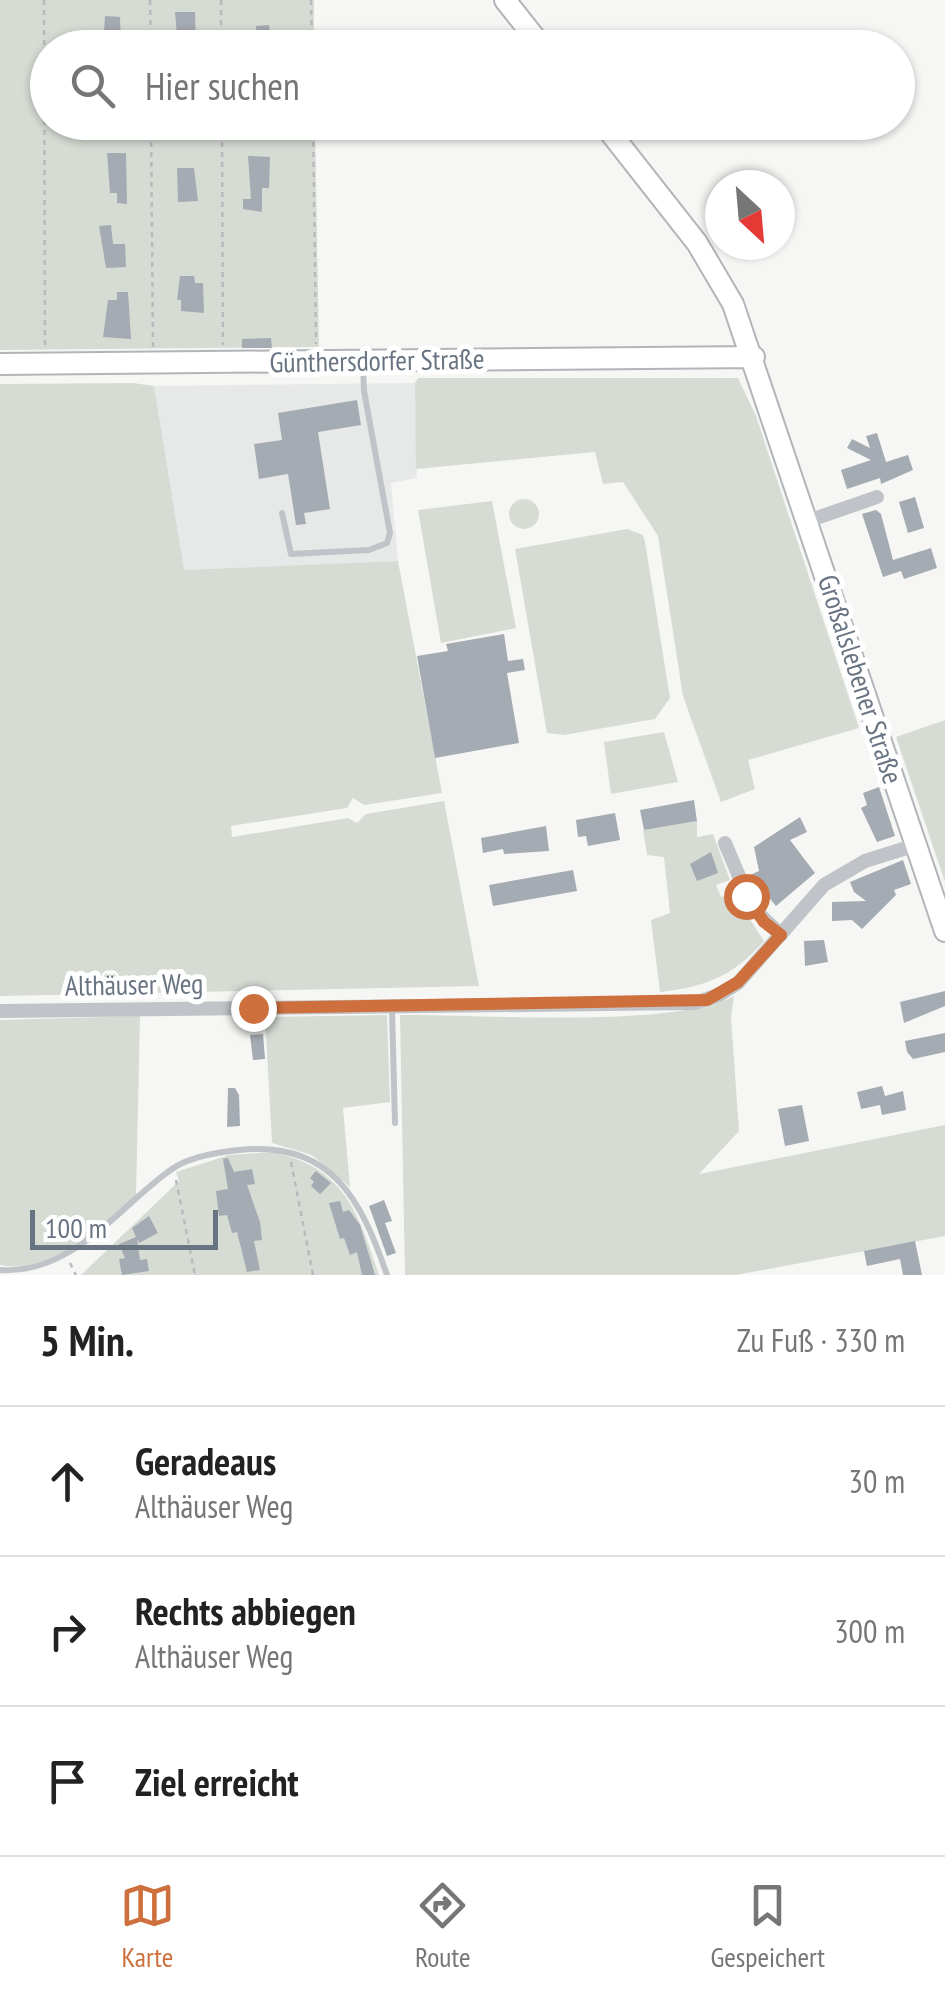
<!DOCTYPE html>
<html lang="de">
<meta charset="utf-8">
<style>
body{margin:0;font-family:"PT Sans Narrow",sans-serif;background:#f2f2f2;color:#222}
.compass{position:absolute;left:705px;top:170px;width:90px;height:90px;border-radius:50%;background:#fff;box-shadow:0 2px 8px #0004;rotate:154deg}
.scale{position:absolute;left:30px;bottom:25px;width:188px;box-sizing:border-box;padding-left:10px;border:5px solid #697482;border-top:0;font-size:28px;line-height:35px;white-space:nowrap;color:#697482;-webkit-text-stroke:8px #fff;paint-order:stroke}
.stop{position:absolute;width:30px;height:30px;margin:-22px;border:8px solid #ce703d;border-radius:50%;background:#fff}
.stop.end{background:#ce703d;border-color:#fff;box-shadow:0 2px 10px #0008}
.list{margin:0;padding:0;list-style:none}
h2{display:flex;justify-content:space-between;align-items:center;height:130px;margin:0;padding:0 40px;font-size:42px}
h2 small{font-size:32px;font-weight:400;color:#767676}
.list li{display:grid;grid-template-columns:65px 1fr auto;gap:30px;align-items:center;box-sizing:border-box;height:150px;padding:0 40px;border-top:2px solid #e0e0e0}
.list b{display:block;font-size:38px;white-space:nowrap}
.list p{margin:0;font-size:32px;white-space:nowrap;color:#767676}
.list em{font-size:32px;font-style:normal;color:#767676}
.icon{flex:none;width:55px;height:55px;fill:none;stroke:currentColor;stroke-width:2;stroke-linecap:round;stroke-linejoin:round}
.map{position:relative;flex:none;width:945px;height:1275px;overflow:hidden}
.search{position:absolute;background:#fff;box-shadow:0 2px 8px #0004;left:30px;right:30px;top:30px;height:110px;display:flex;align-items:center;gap:25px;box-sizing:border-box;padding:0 35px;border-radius:55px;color:#767676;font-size:38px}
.sheet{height:580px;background:#fff}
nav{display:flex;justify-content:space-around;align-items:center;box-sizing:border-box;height:140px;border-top:2px solid #e0e0e0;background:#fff;font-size:28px;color:#767676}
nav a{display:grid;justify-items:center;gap:5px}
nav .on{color:#ce703d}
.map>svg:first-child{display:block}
</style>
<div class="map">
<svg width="945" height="1275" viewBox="0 0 945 1275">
<rect width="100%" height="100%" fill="#f6f7f4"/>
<path fill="#e7e8e8" d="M415,383L417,478L391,483L398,561L183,570L154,386Z"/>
<path fill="#d6dbd4" d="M0,0H314V47L48,48V122L315,123L319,347L0,350Z
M418,378H738L756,416L859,728L748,760L755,789L721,802L683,696L658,536L623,482L603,484L595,452L416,469L415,383Z
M133,383L154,386L184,570L398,561L442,793L364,805L353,798L347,808L231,826L232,837L348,818L357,823L366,814L444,801L479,986L0,996V384Z
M509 514a15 15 0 1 1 30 0a15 15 0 1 1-30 0Z
M492,501L516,628L441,643L418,510Z
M627,529L643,535L645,542L670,698L655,719L564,735L547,733L515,549Z
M945,720V882L896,737Z
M664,732L678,782L611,794L604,742Z
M697,821V837L713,834L730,880L716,885L721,897L733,893L764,941C734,976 705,987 660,992L651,920L670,913L664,857L647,855L643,830Z
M734,996L731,1017L739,1131L699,1174L945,1125V1236L736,1275H405L400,1015C478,1014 673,1029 734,996Z
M387,1015L390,1102L343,1108L350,1187L312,1155L272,1143L265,1017Z
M140,1016L136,1197C106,1229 47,1275 0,1265V1020Z
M273,1152C345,1168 359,1214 379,1275H81L179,1181L176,1172L229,1155Z"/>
<path fill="#a5abb2" d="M175,12H195L196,48H178Z
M105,16L120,17L121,48H103Z
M269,25L271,48H256V26Z
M175,122H189V139L175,138Z
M107,153H126L127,204L117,203V193H110Z
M248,156L270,157L269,188H262V212L243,209V199H251Z
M177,168H194L198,201L178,202Z
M111,225L113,244H125L126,267L106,268L99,226Z
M180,276H194L195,283H203L204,313L181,311V300H177Z
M117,292H128L131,339L103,337L108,300H117Z
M271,338L272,348H242V339Z
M357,400L361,425L318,432L330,509L304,513L306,524L296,525L288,474L259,479L254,444L282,440L278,413Z
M877,433L886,462L908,455L913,470L881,484L880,478L847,489L841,470L871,460L847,448L852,439L870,448L866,436Z
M915,497L924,528L908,533L899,502Z
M876,510L881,514L893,560L931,548L937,568L904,579L901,571L883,577L862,514Z
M504,634L508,661L523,659L525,670L507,673L519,743L435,758L417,656L448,651L446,644Z
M879,787L895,836L877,842L861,808L867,805L863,793Z
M694,800L697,821L644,830L640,810Z
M615,813L620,840L588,846L586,836L578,837L576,820Z
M800,817L807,832L790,840L815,873L776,906L750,875L759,871L754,847Z
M546,826L549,851L504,854L503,849L483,853L481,838Z
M711,852L718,873L697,881L690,864Z
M903,860L911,884L894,890L896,895L862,929L852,920L832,921V902L866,901L854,892L850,882Z
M573,870L577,891L493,906L489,885Z
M824,940L828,962L805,966L804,941Z
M945,991V1006L904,1023L900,1002Z
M945,1033V1052L913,1059L907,1052L905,1041Z
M263,1034L265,1059L253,1060L250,1035Z
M882,1086L885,1096L903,1091L906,1110L882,1115L880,1105L861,1109L857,1092Z
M228,1088H235L239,1095L240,1126L227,1127Z
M802,1105L809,1141L785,1146L778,1109Z
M228,1158L234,1172L252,1169L255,1184L247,1185L260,1222L262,1240L254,1241L260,1270L247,1272L237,1232L232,1233L227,1215L219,1216L216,1191L228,1189L223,1159Z
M316,1171L331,1183L320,1194L311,1186L314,1182L310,1178Z
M384,1200L392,1221L385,1223L396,1253L387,1256L369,1206Z
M340,1201L343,1212L349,1210L360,1225L375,1275H362L357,1252L350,1255L344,1238L340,1239L329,1203Z
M149,1216L158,1233L139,1243L137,1238L140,1260L147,1259L149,1271L122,1275L119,1259L125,1258L119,1244L136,1237L132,1228Z
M915,1241L922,1275H903L900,1259L867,1266L864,1251Z"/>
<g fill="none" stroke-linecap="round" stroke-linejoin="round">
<defs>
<path id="secondary" d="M505,0L543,48
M602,122L697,243L733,304L945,931
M0,364L754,357"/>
</defs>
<use href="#secondary" stroke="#b1b5ba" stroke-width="24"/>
<path stroke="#b8babd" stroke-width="2.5" stroke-dasharray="5 5" stroke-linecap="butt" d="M44,0L45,347
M150,0L151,48
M221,0V48
M311,0L312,48
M151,122L153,347
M222,122L223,345
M313,122L316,344
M291,1162L313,1275
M176,1180L195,1275
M70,1263L76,1275"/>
<path stroke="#c0c3c7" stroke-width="6" d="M282,513L291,554L369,550L387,543L390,533L364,391L363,366
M392,1009L395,1123
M0,1270C74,1275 122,1203 172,1169C189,1157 219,1152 239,1150C331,1140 361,1199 387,1275"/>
<path stroke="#c0c3c7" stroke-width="14" d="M808,521L877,497
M725,843L752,907L781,935
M0,1011L694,1003L719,995L738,983L824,885L865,861L916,845"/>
<use href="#secondary" stroke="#fff" stroke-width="20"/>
</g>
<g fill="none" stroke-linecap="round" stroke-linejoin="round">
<path stroke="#ce703d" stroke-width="12" d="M253,1008L707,1000L738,982L781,935L764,922L746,896"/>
</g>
<g text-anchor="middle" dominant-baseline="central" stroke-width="10" stroke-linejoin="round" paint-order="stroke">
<g font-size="28" fill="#697482" stroke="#fff">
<text transform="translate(377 360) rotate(-1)">Günthersdorfer Straße</text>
<text transform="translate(861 679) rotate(72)">Großalslebener Straße</text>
<text transform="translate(134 984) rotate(-1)">Althäuser Weg</text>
</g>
</g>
</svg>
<svg class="compass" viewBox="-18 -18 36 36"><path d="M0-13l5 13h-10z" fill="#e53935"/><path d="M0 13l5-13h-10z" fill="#767676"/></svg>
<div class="scale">100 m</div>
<div class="stop" style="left:746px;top:896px"></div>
<div class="stop end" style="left:253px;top:1008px"></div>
<div class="search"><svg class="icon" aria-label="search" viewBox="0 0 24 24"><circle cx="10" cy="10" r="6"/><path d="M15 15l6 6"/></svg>Hier suchen</div>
</div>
<section class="sheet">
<h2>5 Min.<small>Zu Fuß · 330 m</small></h2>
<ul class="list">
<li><svg class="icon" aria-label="ahead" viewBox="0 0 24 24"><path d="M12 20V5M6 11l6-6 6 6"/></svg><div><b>Geradeaus</b><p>Althäuser Weg</p></div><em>30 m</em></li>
<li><svg class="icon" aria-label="right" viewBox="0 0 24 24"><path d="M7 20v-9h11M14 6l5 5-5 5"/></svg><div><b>Rechts abbiegen</b><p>Althäuser Weg</p></div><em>300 m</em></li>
<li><svg class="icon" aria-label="arrive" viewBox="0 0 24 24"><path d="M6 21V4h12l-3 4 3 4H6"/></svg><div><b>Ziel erreicht</b></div></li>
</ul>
</section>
<nav>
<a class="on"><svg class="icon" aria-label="map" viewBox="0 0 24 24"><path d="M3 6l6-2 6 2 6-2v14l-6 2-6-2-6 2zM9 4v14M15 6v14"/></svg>Karte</a>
<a><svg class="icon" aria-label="directions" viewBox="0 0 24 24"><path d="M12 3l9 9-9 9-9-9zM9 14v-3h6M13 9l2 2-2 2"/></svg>Route</a>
<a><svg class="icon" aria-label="saved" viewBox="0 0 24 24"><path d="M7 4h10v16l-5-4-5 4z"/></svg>Gespeichert</a>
</nav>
